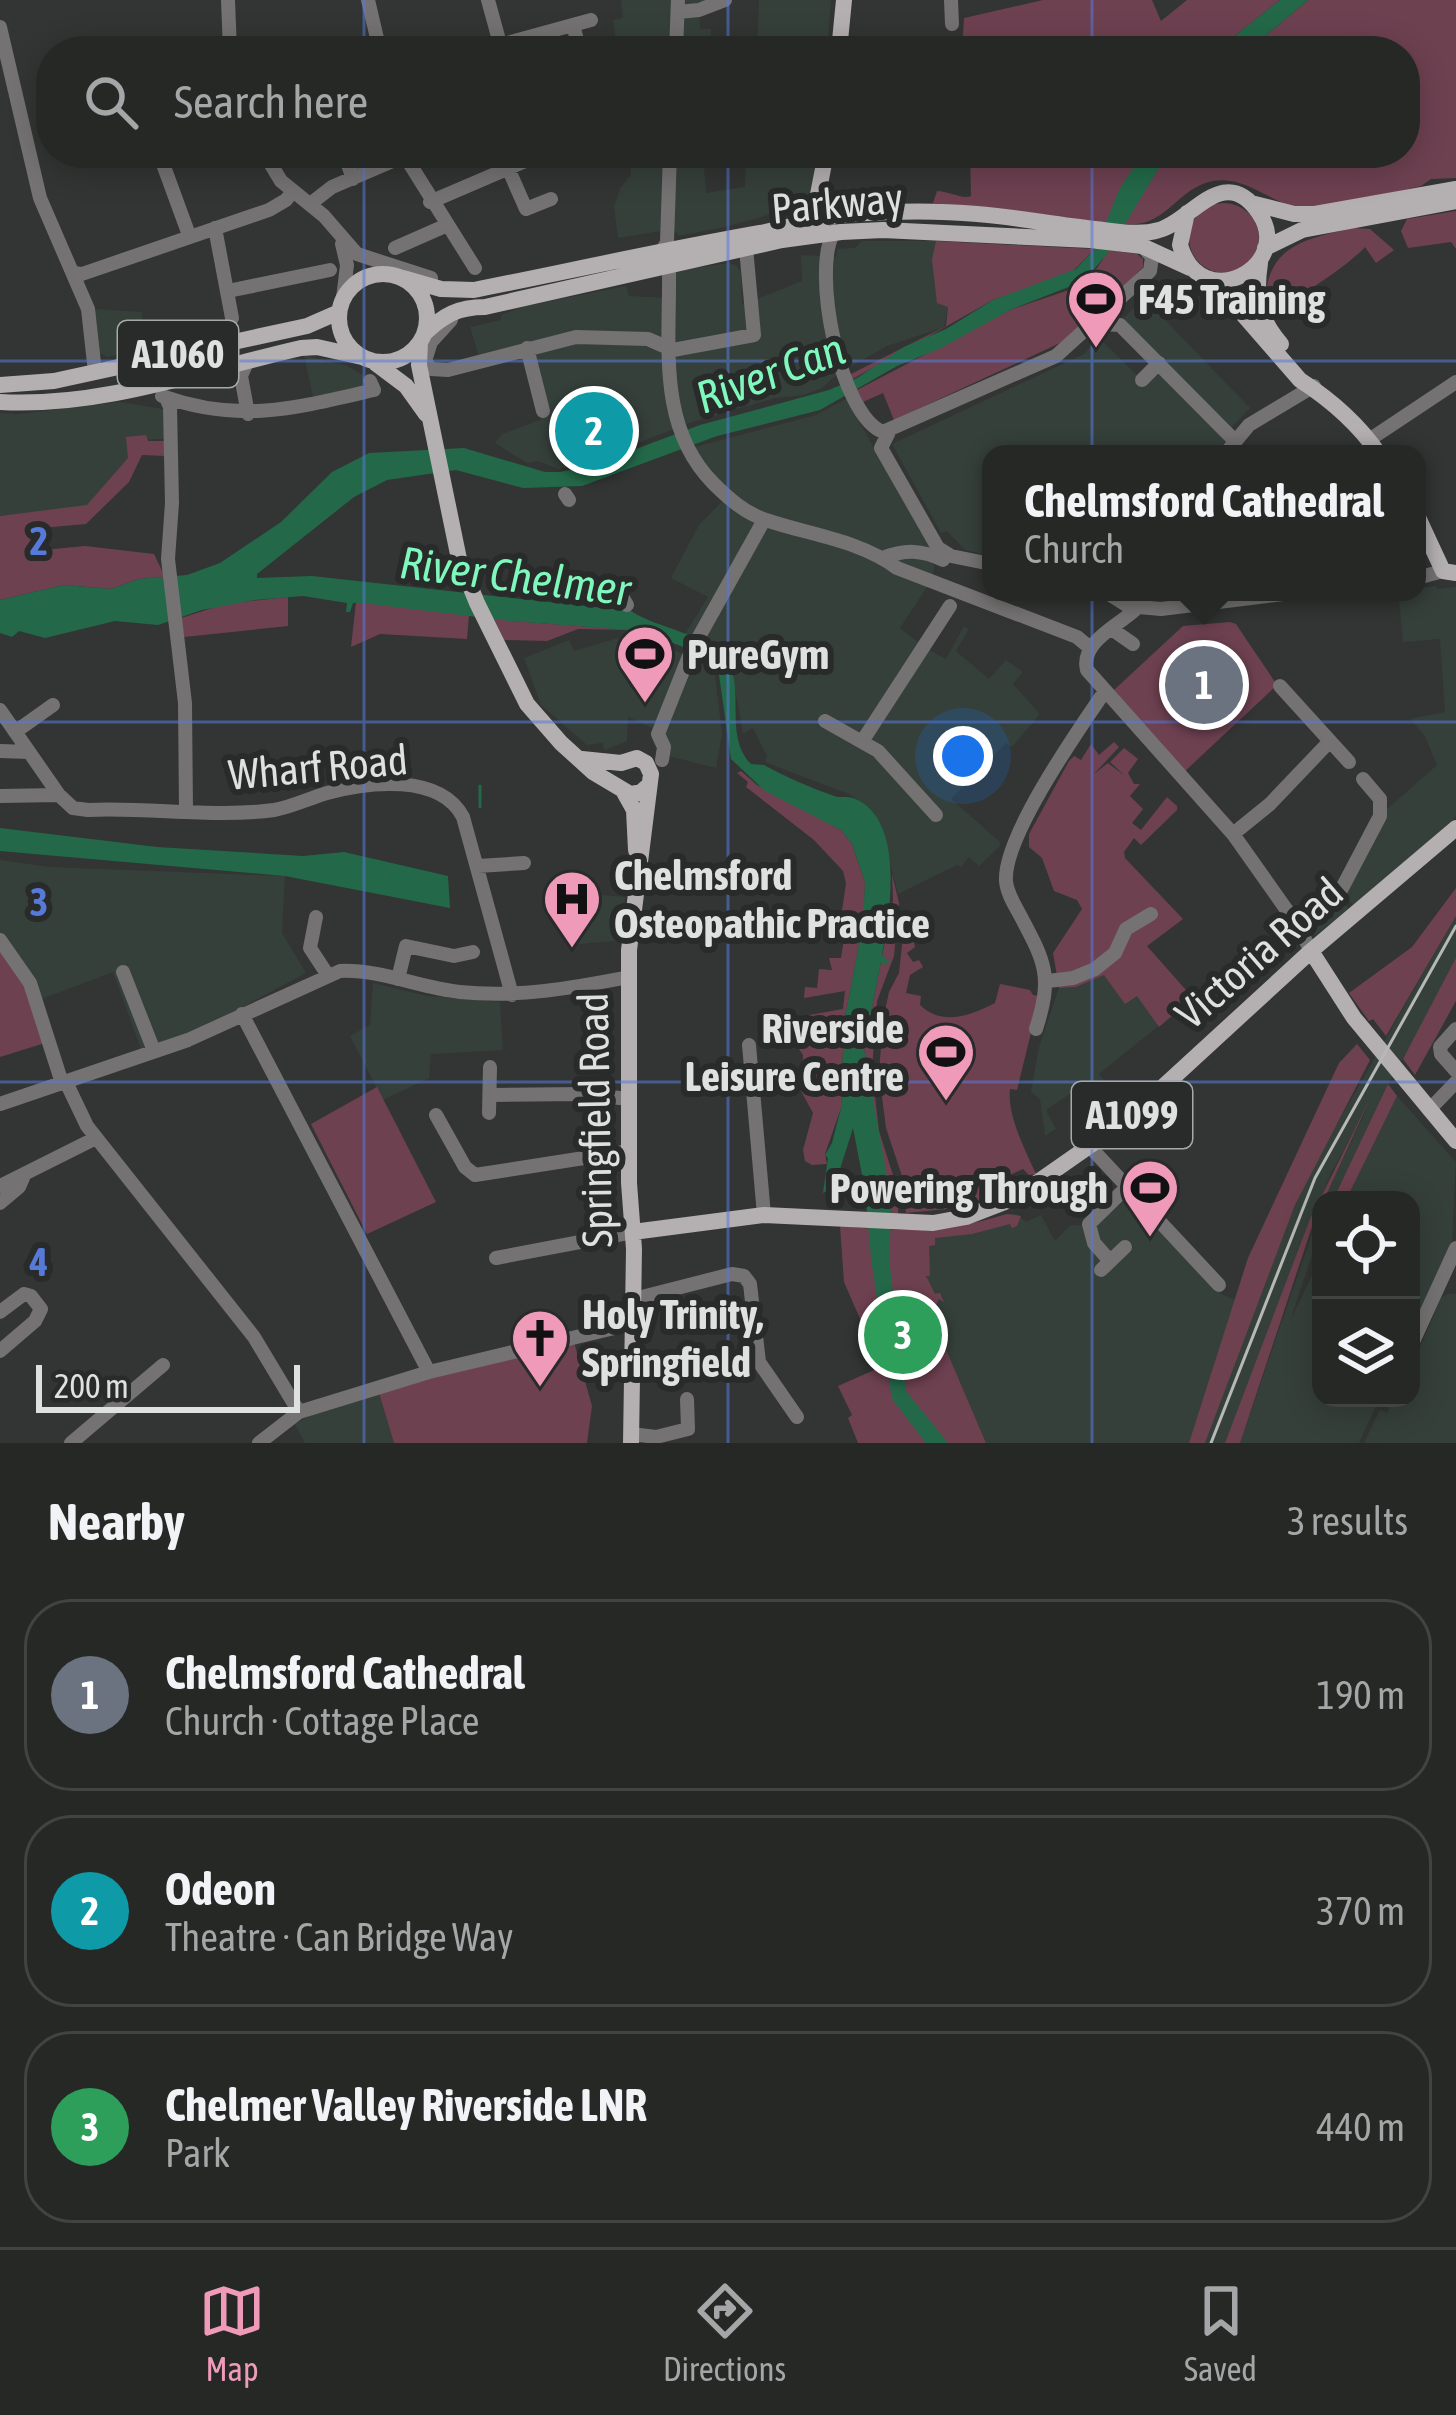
<!DOCTYPE html>
<meta charset="utf-8">
<style>
body{margin:0;font-family:"Asap Condensed",sans-serif;background:#2e302e;color:#f1f3f6}
.controls{position:absolute;right:36px;bottom:36px;display:grid;overflow:hidden;border-radius:24px;box-shadow:0 6px 30px #0003}
.controls button{width:108px;height:108px;display:grid;place-items:center;padding:0;border:0;border-bottom:3px solid #424443;background:#262826;color:#f1f3f6;font:60px sans-serif}
.scale{position:absolute;left:36px;bottom:30px;width:264px;box-sizing:border-box;padding-left:12px;border:6px solid #dee1df;border-top:0;font-size:33px;line-height:42px;white-space:nowrap;color:#dee1df;-webkit-text-stroke:9px #282b29;paint-order:stroke}
.you{position:absolute;left:963px;top:756px;width:42px;height:42px;margin:-30px;border:9px solid #fff;border-radius:50%;background:#1a73e8;box-shadow:0 0 0 18px #1a73e833}
.badge{display:grid;place-items:center;width:78px;height:78px;border-radius:50%;background:#ef9ab8;color:#fff;font-size:39px;font-weight:700}
.pin{position:absolute;translate:-50% -50%;border:6px solid #fff;box-shadow:0 3px 12px #0006}
.popup{position:absolute;left:982px;top:445px;width:444px;height:156px;box-sizing:border-box;display:grid;place-content:center;border-radius:24px;background:#262826;filter:drop-shadow(0 3px 9px #0005);font-size:39px;white-space:nowrap;color:#a4a6a7}
.popup b{font-size:45px;color:#f1f3f6}
.popup::after{content:'';position:absolute;left:50%;top:100%;margin-left:-24px;border:24px solid transparent;border-top-color:#262826}
.list{margin:0;padding:0;list-style:none}
h2{display:flex;justify-content:space-between;align-items:center;height:156px;margin:0;padding:0 48px;font-size:51px}
h2 small{font-size:39px;font-weight:400;color:#a4a6a7}
.list li{display:grid;grid-template-columns:78px 1fr auto;gap:36px;align-items:center;box-sizing:border-box;height:192px;margin:0 24px 24px;padding:0 24px;border:3px solid #424443;border-radius:48px}
.list b{display:block;font-size:45px;white-space:nowrap}
.list p{margin:0;font-size:39px;white-space:nowrap;color:#a4a6a7}
.list em{font-size:39px;font-style:normal;color:#a4a6a7}
.icon{flex:none;width:66px;height:66px;fill:none;stroke:currentColor;stroke-width:2;stroke-linecap:round;stroke-linejoin:round}
.map{position:relative;flex:none;width:1456px;height:1443px;overflow:hidden}
.search{position:absolute;background:#262826;box-shadow:0 6px 30px #0003;left:36px;right:36px;top:36px;height:132px;display:flex;align-items:center;gap:30px;box-sizing:border-box;padding:0 42px;border-radius:48px;color:#a4a6a7;font-size:45px}
.sheet{height:804px;background:#262826}
nav{display:flex;justify-content:space-around;align-items:center;box-sizing:border-box;height:168px;border-top:3px solid #424443;background:#262826;font-size:33px;color:#a4a6a7}
nav a{display:grid;justify-items:center;gap:6px}
nav .on{color:#ef9ab8}
.map>svg:first-child{display:block}
</style>
<div class="map">
<svg width="1456" height="1443" viewBox="0 0 1456 1443">
<rect width="100%" height="100%" fill="#323533"/>
<path fill="#36403b" d="M621,0H714L699,7L700,29H711L710,51H618L613,20L623,18Z
M759,0H831L828,42L833,44L832,51H757Z
M631,153H703L706,193L745,187L746,153H815L812,194L798,207L725,227L679,236L673,229L618,238L614,206L621,187L631,175Z
M862,241H936L948,307L944,327L887,346L837,374L822,388L804,395L775,398L692,422L599,458L559,469L537,461L527,463L495,443L502,434L540,420L546,414L534,348L479,356L470,327L501,320V315L525,306L626,286L629,296L671,298L675,271L729,263L736,265L741,273L742,305L802,281L801,255L836,257L837,249L855,248Z
M1144,298L1250,408L1228,431L1121,321Z
M92,309L142,312L144,348L108,357L99,353Z
M1099,338L1147,385L1160,373L1227,437L1218,454H991V556L965,550L947,531L941,533L892,444L1084,354Z
M304,355L347,366L366,377L368,387L314,401Z
M846,399L932,548L934,569L929,584L900,628L922,645L956,596L928,649L946,659L964,626L969,629L956,651L989,679L1006,660L1023,672L1013,684L1040,714L1012,747L1006,743L951,799L1000,842V846L979,866L969,857L961,867L957,865L898,894L881,826L872,813L851,795L765,762L767,756L753,728L743,734L730,660L720,648L685,634L708,597L671,578L699,525L731,492L708,470L695,447L816,415Z
M120,402L163,409L165,439L129,440V460L88,507L0,516V413L19,414Z
M1436,586L1437,589L1456,587V817L1354,906L1345,897L1342,901L1350,910L1315,935L1294,907L1332,880L1337,888L1366,828L1437,765L1425,736L1410,719L1445,712L1440,639L1403,642L1399,599L1406,598V592H1417V588Z
M625,636L647,640L714,666L722,734L716,768L665,755L663,733L628,717L627,741L605,750L602,743L587,745L541,705L524,658L569,640L574,651Z
M0,860L49,867L285,876L282,933L306,973L205,1027L141,1049L113,972L33,1002L0,951Z
M583,881H591V894L625,897L623,940L571,945L570,922L584,921Z
M1456,916V958L1439,996L1388,1084L1333,1200H1324L1368,1106L1331,1173L1225,1443H1205L1281,1238L1313,1166Z
M1104,975L1193,998L1099,1074L1122,1101L1110,1110L1086,1083L1046,1110L1056,1129L1045,1136L1040,1099L1031,1092L1039,1047L1059,988L1076,987Z
M373,983L427,996L500,1002L503,1050L431,1054L429,1078L383,1100L350,1036L370,1025Z
M1397,1096L1456,1162L1452,1241L1411,1329V1200H1346Z
M1123,1202H1130L1221,1294L1236,1300L1189,1443H986L936,1326L927,1286L924,1233L967,1226L1007,1214H1016L1026,1222L1041,1215L1055,1241L1071,1225L1095,1226Z
M1321,1208V1229L1290,1321L1321,1257V1398L1379,1399L1359,1443H1240Z
M1448,1294H1456V1443H1364L1380,1410L1387,1413L1394,1398H1411V1369L1441,1298Z
M379,1393L394,1443H305L295,1424L315,1413Z"/>
<path fill="#6e4151" d="M1043,0H1152L1161,21L1187,0H1280L1237,34L1223,51H962L964,18Z
M1308,0H1456V178L1431,179L1421,186C1394,192 1325,213 1301,209C1270,203 1246,175 1213,181C1176,188 1166,229 1124,224L1168,153H1405V51H1248Z
M970,153H1150L1134,167L1109,223L933,203L937,191C949,191 962,200 971,196Z
M1189 238a35 35 0 1 1 70 0a35 35 0 1 1-70 0Z
M1456,211V249L1451,242L1408,248L1401,231L1407,219Z
M1353,228L1370,229L1394,250L1376,263L1365,247C1350,264 1288,307 1266,312C1262,248 1300,240 1353,228Z
M936,241L1095,249L1071,273L993,300L851,380L849,375L946,326L948,307L937,303L932,260Z
M1109,250L1137,254L1143,259V267L1075,336L894,420L883,393L863,402L857,390L1012,309L1069,290L1097,268Z
M146,435L148,441H168L165,456L142,455L129,482L86,524L30,529L33,551L85,546L154,554L165,577L139,579L111,589L64,585L0,600V516L87,505L128,458L126,437Z
M288,597V626L184,637L181,618L225,604Z
M356,602L469,615L467,639L380,634L351,647Z
M493,617L512,621L633,630L578,629L547,641L504,640Z
M1230,622L1236,624C1251,647 1262,662 1277,685L1183,773L1114,690L1183,626Z
M1114,742L1119,747L1094,774L1108,763L1125,776L1110,762L1124,748L1138,759L1128,773L1134,784H1140L1130,796L1143,809L1132,823L1141,830L1167,797L1177,806V810L1141,845L1134,838L1124,852L1125,858L1183,919L1147,946L1193,998L1159,1027L1137,996L1125,1004L1104,975L1076,987L1059,988L1053,953L1082,909L1077,900L1054,891L1042,858L1029,847V834L1069,761L1074,756L1081,760L1091,744L1099,755Z
M741,771L757,785L841,830L852,844L865,882L864,920L844,1022L841,1108L825,1154L827,1164L812,1165L805,1161L803,1150L813,1113L801,1091L803,1055L790,1035L805,1027L804,1016L843,1009L845,991L804,998L805,987L817,988L819,969L832,970L829,958H841L847,920L841,918L846,883L843,871L814,840L746,787L748,782L737,773Z
M892,874L899,903L894,956L877,1001L872,1070L879,1131L899,1194L898,1215L892,1214L864,1049L893,900Z
M1456,888V916L1386,1036L1373,1019L1369,1021L1349,993L1412,947Z
M912,933L915,947L907,953L913,962L919,960L923,967L910,975L906,993L921,996L920,1005C943,1027 971,1015 995,1003L1000,984L1030,990L1033,995L1040,996L1017,1090L1010,1089C1007,1115 1025,1150 1036,1174L1029,1175L1023,1169L1005,1177L1001,1192L957,1208L906,1213L902,1176L886,1128L879,1073L883,1020L889,992L899,973L903,936Z
M0,951L26,986L45,1043L0,1057Z
M1456,958V1001L1415,1075L1403,1059Z
M1357,1044L1370,1060L1295,1205L1205,1443H1189L1248,1258L1339,1063Z
M1388,1084L1397,1096L1346,1200H1333Z
M377,1087L436,1202L367,1234L311,1124Z
M1370,1099L1324,1200H1321L1240,1443H1225L1310,1219Z
M1007,1214L1021,1216L1017,1226L1012,1228L1010,1224L972,1234L935,1238V1245L929,1246L930,1276H926L935,1294L940,1293L944,1302L939,1299L934,1310L936,1326L986,1443H858L848,1418L852,1415L838,1386L881,1367L844,1282L840,1226C904,1232 945,1233 1007,1214Z
M574,1342L592,1406L587,1443H394L379,1393L437,1374Z"/>
<path fill="#236949" d="M1280,0H1308L1248,51H1223L1237,34Z
M1150,153H1168L1107,254L1084,281L1012,309L941,348L897,366L820,410L717,436L582,486L523,488L456,470L387,480L354,497L257,574V578L312,576L631,611C658,629 702,632 724,657C748,685 722,734 751,764L764,765C786,777 811,788 834,796C840,798 847,796 853,798C906,818 890,914 882,955L889,961L887,965L881,962L864,1049L892,1204L889,1257L895,1312L906,1391L948,1443H926L892,1399L871,1258L865,1190L853,1128L835,1185L823,1193L828,1158L825,1155L832,1143L841,1108L844,1022L863,924L865,882L852,844L841,830L765,791L731,759L718,668L686,648L642,631L511,621L362,603H353L350,612H346L347,603L303,596L255,600L202,610L158,625L115,621L45,638L19,631L12,637L0,633V600L64,585L111,589L139,579L187,575L220,563L281,522L332,472L369,453L464,448L545,472H560L593,465L700,425L829,390L857,378L904,347L946,329L993,300L1076,269L1095,249L1120,188L1134,167Z
M0,828L157,847L303,856L344,852L448,876L450,908L285,876L0,851Z"/>
<g fill="none" stroke-linecap="round" stroke-linejoin="round">
<path stroke="#236949" stroke-width="3" d="M480,786V807"/>
<path stroke="#757273" stroke-width="14" d="M228,0L230,51
M368,0L380,51
M488,0L502,51
M951,0L952,24
M678,12L699,10L725,0
M573,25L580,51
M0,27L40,198L88,309L95,372
M500,45L591,20
M182,49L228,45
M676,51L678,0
M159,153L189,235
M264,153L281,181L324,216L357,254L431,278
M344,153L353,179
M403,153L475,268
M508,168L526,209L551,199
M430,202L544,153
M310,204L332,187L404,156
M215,228L232,318
M834,232C811,269 840,416 883,432L1056,356L1150,271L1152,257L1142,246
M342,244L347,265L343,298
M395,248L445,226
M661,253L667,242L670,153
M669,272C670,345 657,426 713,483C729,499 745,513 766,520C810,535 859,540 897,568L1077,637L1089,647
M73,273L82,274L269,210L286,200L293,191
M228,291L330,270
M451,320L431,342L425,361L431,369L448,370L576,337L648,339L673,350L754,335L746,248
M1099,320L1102,324L1120,325L1234,440
M527,348L543,411
M1142,380L1159,363
M162,396C240,424 296,408 374,390L370,381
M166,398L170,407L172,503L168,559L185,703L186,810
M248,414L241,376L248,360
M889,432L881,448L938,548L951,556L991,564
M1369,440L1456,382
M1225,454L1249,425L1314,386
M565,494L569,500
M883,558C905,549 922,550 943,560
M1417,578L1443,571
M1106,592L1128,606L1161,609L1299,592
M620,593L627,605
M1136,609C1118,626 1080,642 1087,670L1233,834L1298,926L1311,951
M1113,630L1133,644
M1280,686L1349,762
M0,710L59,795
M825,721L878,751L936,815
M15,732L53,705
M863,740L950,606
M0,751L29,752
M662,760L664,747L658,734L691,651L764,520
M0,796L59,795L73,808L88,810C147,807 217,818 274,810C292,807 310,798 327,793C367,782 440,773 463,817L512,995
M1233,834L1270,804L1330,741
M478,866L524,863
M316,917L310,948L327,974
M1298,926L1340,892L1380,816V799L1363,779
M0,940L30,983L62,1083
M123,972L154,1051
M398,979L406,946L454,956L473,952
M1048,981L1073,978L1095,969L1115,953L1126,929L1151,914
M242,1014L429,1372
M1036,1029C1053,976 1045,962 1020,915C1014,904 1007,893 1006,881C1003,837 1079,729 1105,691
M1456,1029L1440,1047L1441,1054L1456,1071
M749,1045L764,1215
M66,1082L87,1126L254,1337L299,1412
M490,1095L583,1094L629,1099
M0,1104L188,1040L340,971C380,969 420,988 460,992C518,998 572,988 629,977
M1429,1110L1456,1082
M489,1113L490,1067
M436,1115L465,1167L475,1175L629,1151
M1091,1148L1219,1285
M0,1186L96,1138
M0,1203L19,1187L23,1178
M496,1258L633,1232
M1110,1261L1094,1243L1089,1224L1127,1187
M1101,1270L1125,1247
M634,1299L732,1274L744,1276L750,1284L759,1362L797,1417
M0,1312L24,1294L31,1296L41,1309L35,1321L0,1351
M1411,1346L1456,1248
M631,1434L656,1437L688,1429L687,1399
M71,1443L163,1365
M259,1443L299,1412L429,1372L631,1324"/>
<path stroke="#b4afb1" stroke-width="16" d="M839,51L844,0
M1251,203L1294,214H1315L1456,189
M797,218L816,205L826,153
M1265,248L1302,230L1456,201
M1260,263C1255,296 1258,318 1281,344
M339 318a44 44 0 1 1 88 0a44 44 0 1 1-88 0Z
M403,278L441,289L474,290C569,271 664,250 760,233C790,228 819,217 849,214C892,211 935,210 977,214C1017,217 1055,225 1095,229C1115,231 1139,236 1159,230C1191,222 1224,161 1259,213C1295,266 1201,317 1180,245L1187,213
M1205,278L1233,303L1300,380C1331,400 1357,422 1379,454
M425,333C444,315 458,307 485,307L782,240L841,232L883,230L1090,240L1142,246L1190,268
M420,343L419,365L459,559L477,603L527,704L561,743L593,772L630,794L641,792L649,785
M374,362L406,386L426,414
M0,385L54,381L307,326L339,312
M0,402C100,408 204,370 301,348L317,347L362,357
M1417,515L1443,571L1456,573
M582,759L621,763L637,758L646,763L651,774L629,950V1183L634,1249L631,1443
M624,792L634,810L636,850
M1311,951L1354,1018L1456,1141
M633,1232L764,1215L933,1223L966,1217L1015,1198L1128,1119L1311,951L1456,828"/>
<path stroke="#b6b9b7" stroke-width="3" d="M1211,1443L1315,1178L1456,926"/>
</g>
<path fill="none" stroke="#577ada" stroke-width="3" stroke-opacity="0.55" d="M364,0V51M728,0V51M1092,0V51M364,153V1443M728,153V1443M1092,153V1443M0,361H1456M0,722H1456M0,1082H1456"/>
<defs>
<symbol id="stadium-pin" viewBox="-11 -11 22 30"><path d="M0 17L-7.5 6A9.5 9.5 0 1 1 7.5 6Z" fill="#ef9ab8" stroke="#282b29"/><path d="M0-5a6.5 5 0 1 0 0 10a6.5 5 0 1 0 0-10ZM-3.5-1.8h7v3.6h-7Z" fill="#111"/></symbol>
<symbol id="hospital-pin" viewBox="-11 -11 22 30"><path d="M0 17L-7.5 6A9.5 9.5 0 1 1 7.5 6Z" fill="#ef9ab8" stroke="#282b29"/><path d="M-5-5h3v3.5h4V-5h3V5h-3V1.5h-4V5h-3Z" fill="#111"/></symbol>
<symbol id="church-pin" viewBox="-11 -11 22 30"><path d="M0 17L-7.5 6A9.5 9.5 0 1 1 7.5 6Z" fill="#ef9ab8" stroke="#282b29"/><path d="M-1.2-6h2.4v3.5h3.3v2.4h-3.3V6h-2.4V-.1h-3.3v-2.4h3.3Z" fill="#111"/></symbol>
</defs>
<g fill-rule="evenodd">
<use href="#stadium-pin" x="1063" y="266" width="66" height="90"/>
<use href="#stadium-pin" x="612" y="621" width="66" height="90"/>
<use href="#hospital-pin" x="539" y="866" width="66" height="90"/>
<use href="#stadium-pin" x="913" y="1019" width="66" height="90"/>
<use href="#stadium-pin" x="1117" y="1155" width="66" height="90"/>
<use href="#church-pin" x="507" y="1305" width="66" height="90"/>
</g>
<g text-anchor="middle" dominant-baseline="central" stroke-width="12" stroke-linejoin="round" paint-order="stroke">
<g fill="#282b29" stroke="#a7aaa8" stroke-width="3">
<rect x="118" y="321" width="120" height="66" rx="9"/>
<rect x="1072" y="1082" width="120" height="66" rx="9"/>
</g>
<g font-size="39" font-weight="bold" fill="#dee1df">
<text x="178" y="354">A1060</text>
<text x="1132" y="1115">A1099</text>
</g>
<g font-size="42" fill="#dee1df" stroke="#282b29">
<text transform="translate(837 203) rotate(-5)">Parkway</text>
<text transform="translate(318 767) rotate(-5)">Wharf Road</text>
<text transform="translate(1259 953) rotate(-41)">Victoria Road</text>
<text transform="translate(595 1120) rotate(-91)">Springfield Road</text>
</g>
<g font-size="42" font-weight="bold" fill="#dee1df" stroke="#282b29" text-anchor="start">
<text x="1138" y="299">F45 Training</text>
<text x="687" y="654">PureGym</text>
<text x="614" y="875">Chelmsford<tspan x="614" dy="48">Osteopathic Practice</tspan></text>
<text x="904" y="1028" text-anchor="end">Riverside<tspan x="904" dy="48">Leisure Centre</tspan></text>
<text x="1108" y="1188" text-anchor="end">Powering Through</text>
<text x="582" y="1314">Holy Trinity,<tspan x="582" dy="48">Springfield</tspan></text>
</g>
<g font-size="45" font-style="italic" fill="#7ef8bc" stroke="#282b29">
<text transform="translate(770 373) rotate(-20)">River Can</text>
<text transform="translate(515 576) rotate(7)">River Chelmer</text>
</g>
</g>
<g font-size="39" text-anchor="middle" font-weight="bold" fill="#577ada" stroke="#282b29" stroke-width="12" stroke-linejoin="round" paint-order="stroke">
<text x="39" y="555">2</text>
<text x="39" y="916">3</text>
<text x="39" y="1276">4</text>
</g>
</svg>
<div class="controls">
<button><svg class="icon" aria-label="locate" viewBox="0 0 24 24"><circle cx="12" cy="12" r="6"/><path d="M12 2v4M12 18v4M2 12h4M18 12h4"/></svg></button>
<button><svg class="icon" aria-label="layers" viewBox="0 0 24 24"><path d="M12 4l9 5-9 5-9-5zM3 14l9 5 9-5"/></svg></button>
</div>
<div class="scale">200 m</div>
<div class="you"></div>
<div class="pin badge" style="left:1204px;top:685px;background:#6b7280">1</div>
<div class="popup"><b>Chelmsford Cathedral</b>Church</div>
<div class="pin badge" style="left:594px;top:431px;background:#0f9aa8">2</div>
<div class="pin badge" style="left:903px;top:1335px;background:#2e9e5b">3</div>
<div class="search"><svg class="icon" aria-label="search" viewBox="0 0 24 24"><circle cx="10" cy="10" r="6"/><path d="M15 15l6 6"/></svg>Search here</div>
</div>
<section class="sheet">
<h2>Nearby<small>3 results</small></h2>
<ul class="list">
<li><span class="badge" style="background:#6b7280">1</span><div><b>Chelmsford Cathedral</b><p>Church · Cottage Place</p></div><em>190 m</em></li>
<li><span class="badge" style="background:#0f9aa8">2</span><div><b>Odeon</b><p>Theatre · Can Bridge Way</p></div><em>370 m</em></li>
<li><span class="badge" style="background:#2e9e5b">3</span><div><b>Chelmer Valley Riverside LNR</b><p>Park</p></div><em>440 m</em></li>
</ul>
</section>
<nav>
<a class="on"><svg class="icon" aria-label="map" viewBox="0 0 24 24"><path d="M3 6l6-2 6 2 6-2v14l-6 2-6-2-6 2zM9 4v14M15 6v14"/></svg>Map</a>
<a><svg class="icon" aria-label="directions" viewBox="0 0 24 24"><path d="M12 3l9 9-9 9-9-9zM9 14v-3h6M13 9l2 2-2 2"/></svg>Directions</a>
<a><svg class="icon" aria-label="saved" viewBox="0 0 24 24"><path d="M7 4h10v16l-5-4-5 4z"/></svg>Saved</a>
</nav>
